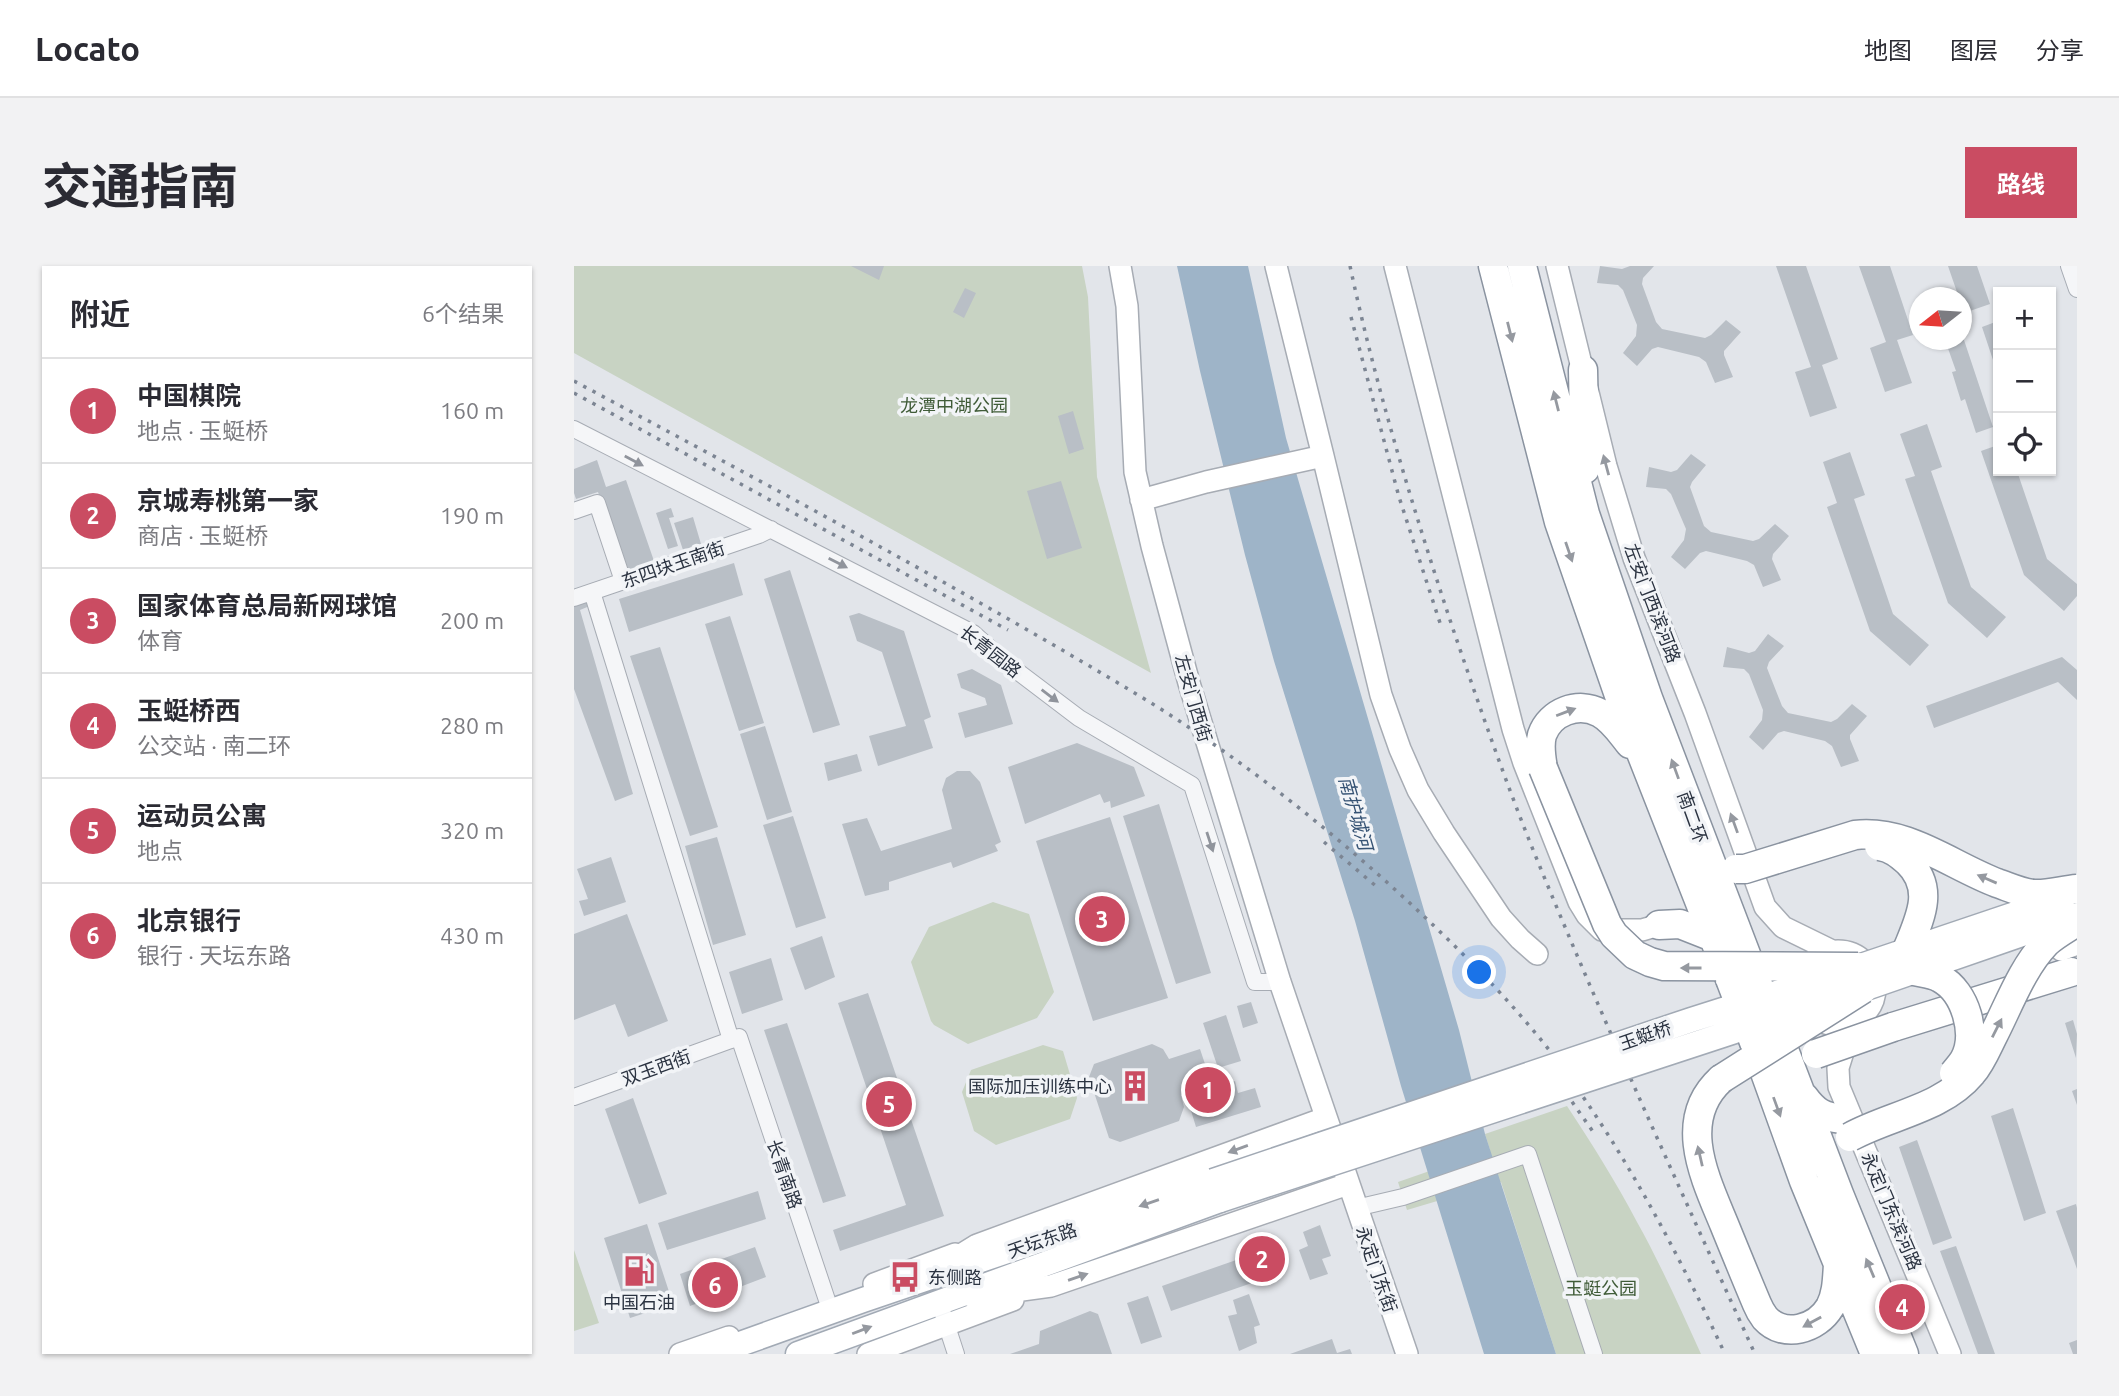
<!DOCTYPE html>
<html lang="zh">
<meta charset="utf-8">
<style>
body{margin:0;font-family:Ubuntu,"Noto Sans SC",sans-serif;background:#f2f2f3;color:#2b2b33}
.controls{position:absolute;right:21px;top:21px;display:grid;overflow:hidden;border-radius:0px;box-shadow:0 2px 5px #0004}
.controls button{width:63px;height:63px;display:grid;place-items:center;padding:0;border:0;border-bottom:2px solid #e1e1e2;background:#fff;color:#2b2b33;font:35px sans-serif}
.compass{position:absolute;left:1335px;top:21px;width:63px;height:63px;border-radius:50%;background:#fff;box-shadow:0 2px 5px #0004;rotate:253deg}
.you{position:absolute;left:906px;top:707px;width:24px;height:24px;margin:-18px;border:5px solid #fff;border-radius:50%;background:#1a73e8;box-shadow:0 0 0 10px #1a73e833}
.badge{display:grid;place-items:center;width:46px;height:46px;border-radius:50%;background:#ca4c62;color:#fff;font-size:23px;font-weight:700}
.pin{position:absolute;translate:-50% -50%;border:4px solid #fff;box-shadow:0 2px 7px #0006}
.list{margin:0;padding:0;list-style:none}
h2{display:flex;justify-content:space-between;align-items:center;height:91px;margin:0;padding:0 28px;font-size:30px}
h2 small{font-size:23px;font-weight:400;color:#7c7c81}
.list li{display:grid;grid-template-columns:46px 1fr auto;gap:21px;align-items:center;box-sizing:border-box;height:105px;padding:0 28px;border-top:2px solid #e1e1e2}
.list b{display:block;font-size:26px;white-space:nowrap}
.list p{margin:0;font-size:23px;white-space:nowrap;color:#7c7c81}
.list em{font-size:23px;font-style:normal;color:#7c7c81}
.icon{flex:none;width:38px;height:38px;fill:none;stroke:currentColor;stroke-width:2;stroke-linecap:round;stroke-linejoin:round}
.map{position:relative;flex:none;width:1503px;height:1088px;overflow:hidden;border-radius:0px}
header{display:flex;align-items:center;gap:42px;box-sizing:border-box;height:98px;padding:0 35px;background:#fff;border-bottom:2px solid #e1e1e2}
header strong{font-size:33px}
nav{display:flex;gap:38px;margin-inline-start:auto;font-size:24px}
.intro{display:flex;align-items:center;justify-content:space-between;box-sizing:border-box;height:168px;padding:0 42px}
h1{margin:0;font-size:49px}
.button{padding:18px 32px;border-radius:0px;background:#ca4c62;color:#fff;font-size:24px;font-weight:700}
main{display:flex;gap:42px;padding:0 42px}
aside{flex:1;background:#fff;border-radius:0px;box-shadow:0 2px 5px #0004}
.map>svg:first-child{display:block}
</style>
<header>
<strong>Locato</strong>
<nav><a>地图</a><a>图层</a><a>分享</a></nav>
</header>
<div class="intro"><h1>交通指南</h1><a class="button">路线</a></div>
<main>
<aside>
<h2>附近<small>6个结果</small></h2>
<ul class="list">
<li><span class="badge">1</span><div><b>中国棋院</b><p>地点 · 玉蜓桥</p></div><em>160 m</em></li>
<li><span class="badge">2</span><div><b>京城寿桃第一家</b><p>商店 · 玉蜓桥</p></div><em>190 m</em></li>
<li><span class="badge">3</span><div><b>国家体育总局新网球馆</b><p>体育</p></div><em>200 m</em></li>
<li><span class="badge">4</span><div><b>玉蜓桥西</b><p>公交站 · 南二环</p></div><em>280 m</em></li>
<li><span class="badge">5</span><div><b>运动员公寓</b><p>地点</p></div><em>320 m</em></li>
<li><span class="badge">6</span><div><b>北京银行</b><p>银行 · 天坛东路</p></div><em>430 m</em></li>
</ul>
</aside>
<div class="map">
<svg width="1503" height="1088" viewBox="0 0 1503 1088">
<rect width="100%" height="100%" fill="#e2e5ea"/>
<path fill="#c8d3c3" d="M0,0H508L514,31L523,211L577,407L0,87Z
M419,636L455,648L480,726L463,752L394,778L360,759L357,755L337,696L355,661Z
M469,779L489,785L503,832L496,853L422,879L400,865L388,826L397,804Z
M993,840C1018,878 1042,916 1063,956C1087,999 1107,1044 1127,1088H982L927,916L833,944L824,916L916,884L911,868Z
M0,984L25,1057L0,1065Z"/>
<path fill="#9eb4c8" d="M603,0H674L712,172L885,764L911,868L982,1088H910L827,820L781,655L700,395L671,289L626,105Z"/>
<path fill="#b9bfc6" d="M277,0H310L305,14Z
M1026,0L1048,3L1056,0H1080L1069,12L1068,18L1082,56L1088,63L1131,72L1137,69L1152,54L1167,66L1150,85V89L1159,111L1141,117L1132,96L1125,91L1084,81L1078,83L1063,100L1049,87L1062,70L1063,59L1049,24L1044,19L1023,17Z
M1202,0H1232L1264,93L1248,99L1263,142L1236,151L1221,106L1237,101Z
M1285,0H1316L1339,69L1323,74L1338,117L1311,126L1296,82L1312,76Z
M1374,0H1403L1416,38L1390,47L1388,32H1385Z
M391,22L402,27L390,52L379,46Z
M1424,55V92L1419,94L1408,61Z
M1371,74H1390L1419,161L1402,167L1391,133L1387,135L1378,106L1382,105Z
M499,145L510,183L495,188L484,150Z
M1353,158L1368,201L1357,205L1397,321L1432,351L1413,372L1374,337L1331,213L1341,210L1326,168Z
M1424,179V205H1443L1473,293L1503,318V330L1490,345L1450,309L1407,185Z
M1276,186L1291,229L1280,233L1319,348L1355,379L1336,400L1296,365L1253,241L1263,237L1249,196Z
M1117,188L1132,199L1118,216L1116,221L1130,260L1137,266L1179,275L1185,273L1201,258L1215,270L1199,288L1198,293L1207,314L1189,321L1180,299L1173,295L1132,285L1126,287L1111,303L1097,291L1110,274L1112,263L1097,228L1092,223L1072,221L1075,201L1097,206L1103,204Z
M23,194L32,221L52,214L80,295L51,305L24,226L2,233L0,227V203Z
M487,215L508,282L473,293L453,225Z
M97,242L100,251L95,252L104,280L94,283L82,247Z
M119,251L127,278L109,284L100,257Z
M160,297L169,329L55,366L45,333Z
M216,304L266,459L239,467L190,313Z
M15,329L18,339L6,344L59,528L41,535L0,423V334Z
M285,347L330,365L357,451L350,454L359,482L304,500L295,470L332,460L308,386L283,375L275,350Z
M156,350L190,457L165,465L131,358Z
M1194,368L1210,380L1195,396L1193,402L1208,440L1214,447L1257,456L1263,453L1278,438L1293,450L1276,469V473L1285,495L1267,501L1258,480L1251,475L1210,465L1204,467L1189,484L1175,471L1188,454L1189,444L1175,408L1170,403L1149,401L1153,381L1175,387L1181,385Z
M86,381L144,561L116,570L56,390Z
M1488,391L1503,404V434L1484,416L1360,462L1352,440Z
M398,403L427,419L439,458L391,472L384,447L413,439L411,432L387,422L383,408Z
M191,460L218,546L193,554L166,468Z
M503,477L560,501L571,530L537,542L536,535L530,537L526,528L451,558L434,501Z
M283,488L288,505L254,515L250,497Z
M383,505H396L406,516L427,576L421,579L424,585L379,602L377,596L315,616V624L291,630L268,558L293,552L307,585L378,563L368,524L372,512Z
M585,538L637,707L602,718L549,550Z
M219,550L252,652L222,662L189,559Z
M536,551L594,732L519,755L462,575Z
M143,571L172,669L139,679L111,580Z
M37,591L52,636L10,650L5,635L14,633L3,603Z
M53,648L94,755L54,771L41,738L0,754V668Z
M248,670L261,711L231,724L216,682Z
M197,692L209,734L168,748L155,706Z
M294,727L370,950L266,985L259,964L332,939L264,737Z
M677,736L684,757L669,762L663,740Z
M652,749L667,795L644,802L629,757Z
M1499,754L1503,768L1502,792L1491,757Z
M213,757L272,930L249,937L190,764Z
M578,778L589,783L595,793L626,783L639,822L661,815L664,827L681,822L687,841L622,861L612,828L607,829L610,841L605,855L546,876L535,872L515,811L520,798Z
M1503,823V839L1498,825Z
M59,832L93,928L65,938L31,843Z
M1439,842L1472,947L1450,955L1417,850Z
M1343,874L1378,972L1359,979L1325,881Z
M184,925L192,953L93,984L84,957Z
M1502,938L1503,942V1003L1482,945Z
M73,958L99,1038L56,1052L30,972Z
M746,959L757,990L748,993L754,1008L736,1014L725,984L734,980L729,966Z
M702,980L709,999L707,1007L597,1045L588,1020Z
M1382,980L1421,1088H1404L1366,985Z
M181,981L192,1011L116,1040L106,1008Z
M675,1028L686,1059L680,1061L683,1077L665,1085L654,1050L663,1048L659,1034Z
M574,1030L588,1071L567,1078L553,1037Z
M516,1045L524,1048L538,1088H436L465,1078L466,1065Z
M758,1073L763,1087L776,1083L778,1088H716Z
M1503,1074V1088H1499L1495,1077Z"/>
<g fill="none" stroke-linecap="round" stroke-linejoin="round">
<defs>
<path id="street" d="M1495,0L1503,23
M0,163L399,367L431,396L505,452L618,519L681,716H706
M0,245L23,237L49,315
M18,326L157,774
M0,332L185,269L197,263
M0,831L165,771L257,1046
M782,942L829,931L954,888L1020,1088
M369,1048L382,1088"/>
<path id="secondary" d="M546,0L553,40L561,206L578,280L615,417L706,716L833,1088
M821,0L939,463L950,497L1005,636L1013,649L1028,664H1068L1085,659
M983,0L1032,200L1060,292L1121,447L1191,641L1209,661L1258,685
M749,190L807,429L826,483L844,524L870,567L927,652L946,673L963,688
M567,234L632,216L749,190L702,0
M1477,656L1487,684L1503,678
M1227 722a37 37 0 1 1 74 0a37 37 0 1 1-74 0Z
M1278,757L1264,802L1265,821L1376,1088
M369,1000L403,979L751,852
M300,1018L381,988
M399,1031L477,1020L774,918
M106,1088L155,1071
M294,1088L439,1034"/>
<path id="primary" d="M138,1088L289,1034L639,915
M224,1088L646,934"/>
<path id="highway" d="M919,0L985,256L1049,441L1156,713
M948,0L1011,248L1074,432L1178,704
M1009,104L1011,203
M969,502C967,491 965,480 968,469C976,446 1004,435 1026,447C1039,454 1047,467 1056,478
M1085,659L1106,658L1139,671
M1319,761L1497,706
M1204,768L1265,928L1330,1088
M1180,776L1230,915L1301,1088
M1147,813C1102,854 1131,912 1150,958C1161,985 1172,1012 1183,1038C1185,1043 1188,1048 1191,1052C1210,1073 1243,1063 1256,1041C1263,1028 1263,1013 1264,998
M1230,831C1241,846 1249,851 1268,853"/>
</defs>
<use href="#street" stroke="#a7acb4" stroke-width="18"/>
<use href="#secondary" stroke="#a7acb4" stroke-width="24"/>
<use href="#primary" stroke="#a2aab5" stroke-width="27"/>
<use href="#highway" stroke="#8a93a0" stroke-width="31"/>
<use href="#street" stroke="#f5f6f8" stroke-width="16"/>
<use href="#secondary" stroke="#fff" stroke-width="21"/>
<use href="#primary" stroke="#fff" stroke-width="24"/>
<use href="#highway" stroke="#fff" stroke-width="28"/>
<path stroke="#7c8593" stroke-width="3.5" stroke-dasharray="3.5 7" stroke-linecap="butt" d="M776,0C802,122 839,242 878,360C905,439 932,518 964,596C1032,762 1107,925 1181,1088
M777,51L825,231L868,363
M0,115C136,188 273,261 408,338C466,371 525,405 582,440C674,498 759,566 839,640C886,684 932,730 972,780C1045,874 1101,981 1151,1088
M0,127L434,364
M750,576L803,621
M980,810L1022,870"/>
<defs>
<path id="primary-bridge" d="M639,915L1117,754L1284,701L1489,632
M646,934L1289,723L1503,649"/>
<path id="highway-bridge" d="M969,502L1033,658L1040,669L1061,689L1076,696L1090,700L1284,701
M1305,580C1318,582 1325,588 1334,596C1362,623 1345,654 1333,684
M1162,603H1171L1281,569C1333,563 1376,599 1423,617C1435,621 1447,627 1460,628C1473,629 1489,624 1503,623
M1178,704L1204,768
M1340,705C1348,707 1359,708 1366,712C1392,726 1404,769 1390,794C1387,799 1383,803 1380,807
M1156,713L1180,776
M1242,788L1319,761
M1147,813L1289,723
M1276,871C1316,849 1368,843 1398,807C1407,797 1413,782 1419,770C1435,739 1448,702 1472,677C1481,669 1493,662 1503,656"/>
</defs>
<use href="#primary-bridge" stroke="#a2aab5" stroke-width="27" stroke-linecap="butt"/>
<use href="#highway-bridge" stroke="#8a93a0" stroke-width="31" stroke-linecap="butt"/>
<use href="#primary-bridge" stroke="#fff" stroke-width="24"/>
<use href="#highway-bridge" stroke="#fff" stroke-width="28"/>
</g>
<defs><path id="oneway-solid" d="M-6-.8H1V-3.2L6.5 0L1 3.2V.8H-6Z" transform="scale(1.75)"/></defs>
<g fill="#9599a0">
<use href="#oneway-solid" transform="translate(936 66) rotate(76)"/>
<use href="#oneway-solid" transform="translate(982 135) rotate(-104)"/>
<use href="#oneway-solid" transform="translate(1032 199) rotate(-105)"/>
<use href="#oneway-solid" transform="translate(995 286) rotate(71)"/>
<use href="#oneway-solid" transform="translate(992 446) rotate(-21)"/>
<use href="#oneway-solid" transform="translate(1101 503) rotate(-110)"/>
<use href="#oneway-solid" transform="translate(1160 557) rotate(-110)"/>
<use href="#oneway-solid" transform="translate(1413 613) rotate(-157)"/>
<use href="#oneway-solid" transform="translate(1117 702) rotate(-180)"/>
<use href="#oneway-solid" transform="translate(1423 762) rotate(-63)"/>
<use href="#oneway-solid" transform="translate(1203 841) rotate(70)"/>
<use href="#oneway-solid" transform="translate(664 883) rotate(160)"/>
<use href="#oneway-solid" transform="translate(1126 890) rotate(-103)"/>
<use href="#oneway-solid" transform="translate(575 937) rotate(161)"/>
<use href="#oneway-solid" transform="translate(1296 1002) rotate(-113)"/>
<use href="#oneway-solid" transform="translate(504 1011) rotate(-19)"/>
<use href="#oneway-solid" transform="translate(1238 1056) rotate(151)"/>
<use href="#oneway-solid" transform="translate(288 1064) rotate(-21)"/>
</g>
<g fill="#90949c">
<use href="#oneway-solid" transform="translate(60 195) rotate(28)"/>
<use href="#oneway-solid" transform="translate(264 297) rotate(27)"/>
<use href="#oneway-solid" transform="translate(476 430) rotate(37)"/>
<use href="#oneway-solid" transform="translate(636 576) rotate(72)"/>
</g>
<defs>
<symbol id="building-bare" viewBox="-9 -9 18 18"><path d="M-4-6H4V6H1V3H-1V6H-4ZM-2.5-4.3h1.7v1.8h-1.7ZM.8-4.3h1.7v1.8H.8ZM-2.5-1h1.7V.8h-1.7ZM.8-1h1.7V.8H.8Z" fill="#ca4c62" stroke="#f2f4f7" stroke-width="2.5" paint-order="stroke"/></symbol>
<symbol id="fuel-bare" viewBox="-9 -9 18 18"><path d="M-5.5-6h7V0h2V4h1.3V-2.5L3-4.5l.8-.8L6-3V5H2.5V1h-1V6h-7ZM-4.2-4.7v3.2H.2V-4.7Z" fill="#ca4c62" stroke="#f2f4f7" stroke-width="2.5" paint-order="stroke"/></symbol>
<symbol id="bus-bare" viewBox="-9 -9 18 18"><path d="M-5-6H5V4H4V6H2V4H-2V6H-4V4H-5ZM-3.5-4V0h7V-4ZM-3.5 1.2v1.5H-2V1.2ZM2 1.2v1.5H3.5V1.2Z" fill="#ca4c62" stroke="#f2f4f7" stroke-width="2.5" paint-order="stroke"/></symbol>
</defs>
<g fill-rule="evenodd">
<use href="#building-bare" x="539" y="798" width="44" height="44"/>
<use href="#fuel-bare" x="43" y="983" width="44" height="44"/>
<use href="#bus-bare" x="309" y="989" width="44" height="44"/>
</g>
<g text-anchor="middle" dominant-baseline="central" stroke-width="7" stroke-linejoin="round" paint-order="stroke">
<g font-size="18" fill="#405c38" stroke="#f2f4f7">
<text x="380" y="139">龙潭中湖公园</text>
<text x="1027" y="1022">玉蜓公园</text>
</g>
<g font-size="18" fill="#2b3341" stroke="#f2f4f7">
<text transform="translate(99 298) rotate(-19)">东四块玉南街</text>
<text transform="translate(1079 337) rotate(69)">左安门西滨河路</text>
<text transform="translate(417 385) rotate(38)">长青园路</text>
<text transform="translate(620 432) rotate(74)">左安门西街</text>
<text transform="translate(1119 551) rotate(70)">南二环</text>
<text transform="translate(1071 769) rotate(-19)">玉蜓桥</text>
<text transform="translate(82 801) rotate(-20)">双玉西街</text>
<text transform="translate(211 908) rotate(71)">长青南路</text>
<text transform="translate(1318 945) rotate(67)">永定门东滨河路</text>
<text transform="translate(468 974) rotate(-19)">天坛东路</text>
<text transform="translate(803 1003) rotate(71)">永定门东街</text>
</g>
<g font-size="18" fill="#2b3341" stroke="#f2f4f7" text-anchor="end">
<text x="538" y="820">国际加压训练中心</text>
<text x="354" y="1011" text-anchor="start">东侧路</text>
<text x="65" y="1036" text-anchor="middle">中国石油</text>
</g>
<g font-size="19" font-style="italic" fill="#365374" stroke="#f2f4f7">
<text transform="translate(782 547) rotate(74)">南护城河</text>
</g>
</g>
</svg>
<div class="controls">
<button>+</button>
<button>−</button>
<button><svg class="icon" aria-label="locate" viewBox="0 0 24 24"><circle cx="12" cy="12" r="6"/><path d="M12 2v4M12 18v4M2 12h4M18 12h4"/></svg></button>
</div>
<svg class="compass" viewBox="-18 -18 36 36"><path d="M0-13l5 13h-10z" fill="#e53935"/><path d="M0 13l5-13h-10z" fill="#7c7c81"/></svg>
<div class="you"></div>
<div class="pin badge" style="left:634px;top:824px">1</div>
<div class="pin badge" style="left:688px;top:993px">2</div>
<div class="pin badge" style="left:528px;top:653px">3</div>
<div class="pin badge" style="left:1328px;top:1041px">4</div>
<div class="pin badge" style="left:315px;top:838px">5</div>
<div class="pin badge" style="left:141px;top:1019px">6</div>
</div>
</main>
